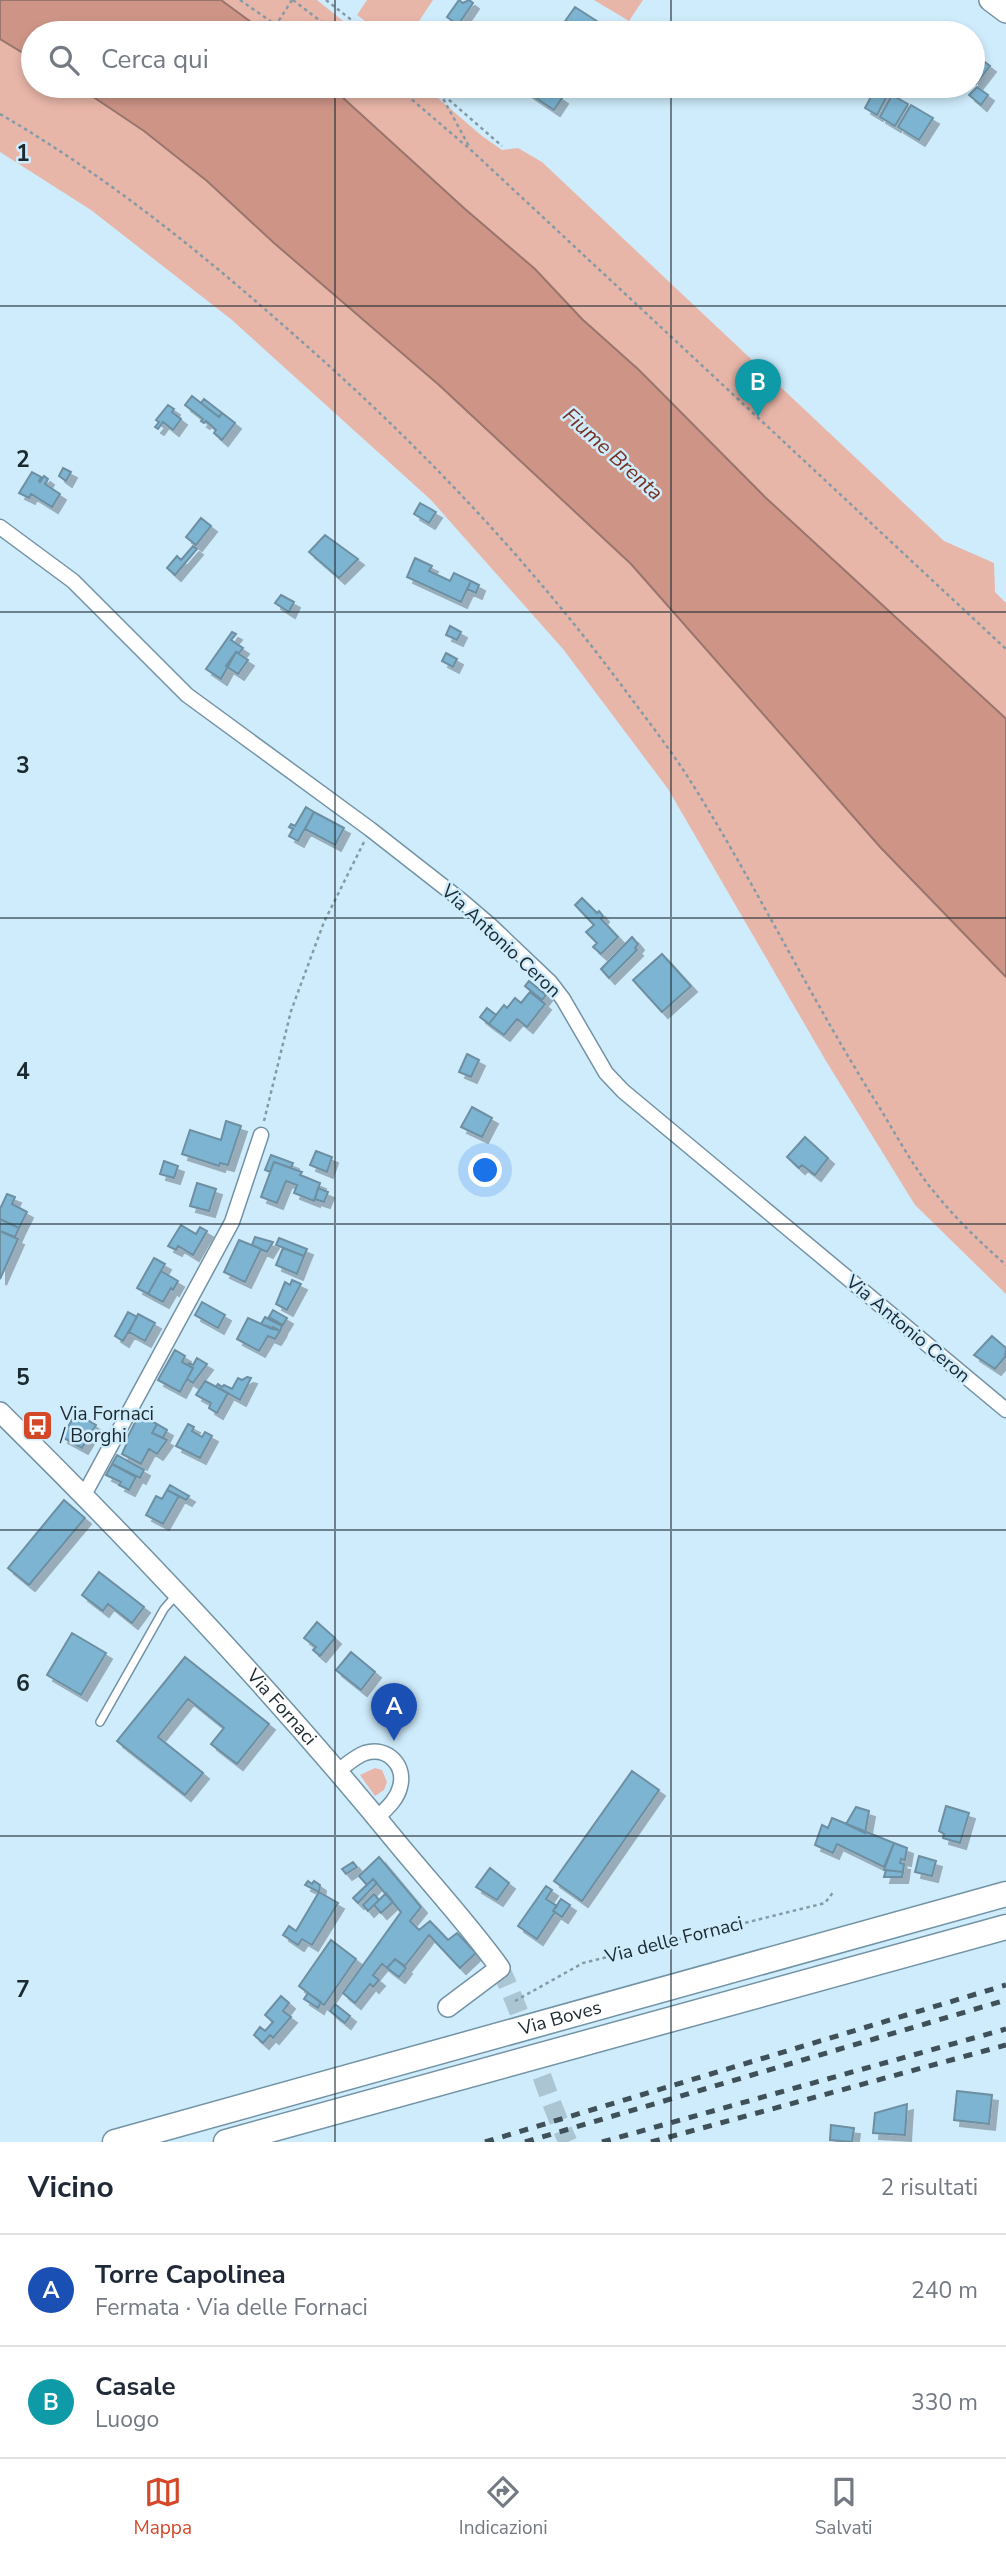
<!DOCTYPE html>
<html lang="it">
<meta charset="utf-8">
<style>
body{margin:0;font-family:"Nunito Sans",sans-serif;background:#f6f6f7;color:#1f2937}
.you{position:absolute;left:486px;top:1171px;width:24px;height:24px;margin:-18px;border:5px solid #fff;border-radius:50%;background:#1a73e8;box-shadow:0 0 0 10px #1a73e833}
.badge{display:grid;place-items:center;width:46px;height:46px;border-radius:50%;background:#d24828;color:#fff;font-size:23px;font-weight:700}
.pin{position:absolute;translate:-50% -58px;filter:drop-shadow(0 2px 4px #0008)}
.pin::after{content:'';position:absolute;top:37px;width:24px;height:21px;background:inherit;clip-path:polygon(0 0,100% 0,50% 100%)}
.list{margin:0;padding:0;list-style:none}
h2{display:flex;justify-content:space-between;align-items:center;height:91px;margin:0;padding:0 28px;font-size:30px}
h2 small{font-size:23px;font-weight:400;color:#747a83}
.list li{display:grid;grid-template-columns:46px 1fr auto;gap:21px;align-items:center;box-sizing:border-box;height:112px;padding:0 28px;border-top:2px solid #e0e1e3}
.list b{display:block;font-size:26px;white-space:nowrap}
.list p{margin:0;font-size:23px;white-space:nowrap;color:#747a83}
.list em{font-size:23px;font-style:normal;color:#747a83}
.icon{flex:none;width:38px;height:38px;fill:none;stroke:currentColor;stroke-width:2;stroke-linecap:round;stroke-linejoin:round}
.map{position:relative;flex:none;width:1006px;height:2142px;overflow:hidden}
.search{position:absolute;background:#fff;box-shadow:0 4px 10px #0003;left:21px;right:21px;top:21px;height:77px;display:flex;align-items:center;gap:18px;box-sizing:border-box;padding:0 24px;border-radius:38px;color:#747a83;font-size:26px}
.sheet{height:315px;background:#fff}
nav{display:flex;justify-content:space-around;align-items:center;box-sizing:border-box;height:98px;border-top:2px solid #e0e1e3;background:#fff;font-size:19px;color:#747a83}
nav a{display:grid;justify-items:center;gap:4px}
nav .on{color:#d24828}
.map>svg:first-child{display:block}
</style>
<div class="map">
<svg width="1006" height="2142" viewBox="0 0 1006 2142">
<defs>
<filter id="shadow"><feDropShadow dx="6" dy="6" stdDeviation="0" flood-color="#0004"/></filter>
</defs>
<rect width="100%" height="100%" fill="#cfecfc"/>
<path fill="#e8b6a9" d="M221,0H317L358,33H266Z
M367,0H433L411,33H381L357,15Z
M594,0H643L629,21Z
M0,39L33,59V86H77L144,131L207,181L274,243L439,385L631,564L881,848L1006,977V1294L915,1205L826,1061L668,789L563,649L431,500L232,320L91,210L0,152Z
M330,86H424L482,136L502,150L518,148L542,162L944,541L994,563L995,592L1006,603V719L766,498L639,370L582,319L535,269L465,209Z
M375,1768L382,1770L387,1782L384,1790L375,1796L360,1775Z"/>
<path fill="#ce9587" stroke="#98756d" stroke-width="2" d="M0,0H221L266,33H33V59L0,39Z
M77,86H330L465,209L535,269L582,319L639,370L766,498L1002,715L1006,719V977L881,848L631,564L439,385L274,243L207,181L144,131Z"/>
<path fill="#7bb4d2" stroke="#6e8fa2" stroke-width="2" filter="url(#shadow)" d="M459,0L463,3L469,0L473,3L458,25L447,17Z
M575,7L606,27L602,33H571L561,27Z
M973,53L990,66L976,84L973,82Z
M531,86H559L555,93L562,98L554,110L527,92Z
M877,86L889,92L877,115L865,108Z
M977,87L988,95L981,105L969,95Z
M892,95L908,104L895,126L880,117Z
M911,105L933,118L919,140L898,127Z
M192,396L219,417L222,413L235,423L222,440L214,433L216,430L206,421L204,423L201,421L203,419L185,405Z
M204,399L222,413L219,417L201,403Z
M168,405L174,409L172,412L181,419L173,430L163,422L158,429L155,427L159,422L156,420Z
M63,468L71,472L66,481L59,476Z
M32,472L41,477L39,481L40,482L44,476L48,479L45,484L60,494L52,507L31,494L29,498L19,493Z
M420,503L436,512L429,523L414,514Z
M201,518L211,526L196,545L186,537Z
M325,535L358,559L339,578L309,552Z
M193,546L197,549L175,575L167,568L177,556L181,560Z
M415,558L432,566L429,571L450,581L454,573L471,581L461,602L407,577Z
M471,581L479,585L476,593L467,589Z
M281,595L294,602L289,612L275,603Z
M450,626L461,632L457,640L446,635Z
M232,632L236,634L231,640L243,648L239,653L236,652L221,679L206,669Z
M236,652L248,660L238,674L226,666Z
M446,653L457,659L453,667L442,661Z
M306,807L314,812L298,841L289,836L293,829L289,827L291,824L295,826Z
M314,812L344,828L335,845L305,829Z
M582,898L597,913L599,911L603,916L601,919L618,937L601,954L593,947L597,943L586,932L594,925L575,905Z
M632,937L638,944L635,948L637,950L609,978L601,969Z
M662,954L691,986L662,1012L633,980Z
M529,981L546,995L542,1000L525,986Z
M530,992L545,1004L527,1027L517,1019L504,1035L489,1024L504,1005L507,1008L515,998L521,1003Z
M487,1008L496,1015L489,1024L480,1017Z
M467,1054L479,1060L471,1077L459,1072Z
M472,1107L492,1118L482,1137L461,1127Z
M226,1121L241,1126L228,1165L220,1163L219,1166L182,1154L190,1130L221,1140Z
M805,1137L828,1158L815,1175L802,1165L799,1168L787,1157Z
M316,1151L332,1157L327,1172L310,1165Z
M271,1155L293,1163L291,1168L274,1162L270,1172L265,1170Z
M164,1161L178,1166L174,1178L160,1174Z
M274,1162L302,1172L300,1175L320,1183L314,1201L294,1193L297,1185L286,1181L277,1203L261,1197Z
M197,1183L216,1189L209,1211L190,1206Z
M318,1188L328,1192L324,1202L315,1199Z
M7,1194L15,1197L12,1204L27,1212L19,1228L0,1219V1209Z
M0,1219L19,1228L15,1237L0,1231Z
M181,1225L196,1234L200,1227L207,1231L193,1255L178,1246L176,1250L168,1246Z
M0,1231L18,1239L0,1279Z
M255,1237L273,1242L267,1252L252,1245Z
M279,1238L307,1249L304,1256L276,1245Z
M239,1240L261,1249L245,1282L224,1272Z
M283,1248L304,1256L297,1274L276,1265Z
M154,1258L165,1264L148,1294L137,1288Z
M161,1271L178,1281L173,1290L171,1288L163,1302L148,1294Z
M292,1280L301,1284L287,1310L276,1304L285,1282L290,1285Z
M202,1302L225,1315L218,1328L195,1315Z
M273,1310L287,1318L283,1325L269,1317Z
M128,1312L137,1317L123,1341L115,1336Z
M138,1314L155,1323L145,1341L129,1332Z
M265,1317L282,1326L280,1331L261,1324Z
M248,1318L272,1329L273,1327L280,1331L275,1339L268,1336L259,1351L237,1339Z
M992,1336L1006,1348L1005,1357L995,1369L974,1355Z
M175,1350L185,1356L182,1362L193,1368L180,1392L158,1380Z
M197,1358L207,1364L193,1383L187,1379L193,1368L188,1365L189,1363L193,1365Z
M247,1377L251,1378L240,1400L216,1387L218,1384L222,1387L224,1385L232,1389L238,1378L242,1380Z
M205,1381L228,1393L217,1413L209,1408L211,1403L196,1395Z
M76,1413L96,1425L82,1448L62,1437Z
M139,1415L157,1424L152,1433L167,1440L157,1454L149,1449L141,1464L122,1454L127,1443L125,1442Z
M157,1424L167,1430L163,1438L152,1433Z
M188,1424L194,1427L192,1431L202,1437L205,1432L212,1436L200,1458L176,1446Z
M117,1455L144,1470L140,1478L112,1464Z
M112,1464L136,1477L129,1490L119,1485L121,1482L106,1475Z
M170,1485L189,1496L186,1500L167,1490Z
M167,1490L179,1496L163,1524L146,1515L156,1496L162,1499Z
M64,1500L85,1518L29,1585L8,1568Z
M99,1572L144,1607L132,1623L108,1604L103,1611L82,1595Z
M317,1622L335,1638L320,1656L313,1650L316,1647L304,1638Z
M72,1633L106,1653L81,1695L47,1675Z
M351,1652L375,1672L361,1690L336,1670Z
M185,1657L269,1724L237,1764L211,1744L224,1728L188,1699L158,1737L203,1773L185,1795L117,1741Z
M632,1771L659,1790L582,1901L554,1881Z
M946,1806L969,1813L960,1843L943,1838L944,1834L939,1831Z
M856,1807L869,1811L865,1833L846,1824Z
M832,1818L894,1843L884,1867L837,1844L833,1853L815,1845L822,1825L828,1828Z
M894,1843L907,1848L905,1860L901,1859L900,1863L904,1864L903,1872L884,1870Z
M919,1856L936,1861L932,1876L915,1872Z
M379,1857L421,1907L410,1921L419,1930L430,1921L448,1940L457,1933L476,1953L460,1968L429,1935L405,1966L395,1959L387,1968L382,1964L373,1975L379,1980L373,1987L370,1984L355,2003L343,1993L401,1912L373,1879L367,1885L359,1876Z
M353,1862L357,1867L346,1874L342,1869Z
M490,1868L509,1883L497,1900L476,1887Z
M886,1870L903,1872L902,1877H884Z
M373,1879L377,1883L358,1903L353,1898Z
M308,1881L312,1884L314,1881L320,1885L319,1892L305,1885Z
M546,1886L552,1890L546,1899L557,1906L553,1911L555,1912L537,1939L518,1926Z
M319,1892L338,1903L312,1945L302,1939L298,1945L283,1935L289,1926L296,1931Z
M386,1893L393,1902L381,1913L374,1905Z
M374,1894L379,1900L368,1911L363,1905Z
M561,1899L570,1905L562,1917L553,1911Z
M331,1940L356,1959L324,2005L299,1986Z
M395,1959L406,1968L399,1977L387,1968Z
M308,1993L321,2002L318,2008L304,1999Z
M281,1996L289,2003L283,2011L291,2017L273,2038L270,2035L263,2043L254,2035L260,2027L265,2031L273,2022L265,2015Z
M335,2004L350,2016L345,2023L330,2011Z
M957,2091L992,2095L989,2124L954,2120Z
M907,2104L905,2135L873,2133L875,2113Z
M831,2125L854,2128L852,2142L830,2140Z"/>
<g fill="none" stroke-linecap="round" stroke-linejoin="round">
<path stroke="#abc5d3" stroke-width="19" stroke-dasharray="19 10" stroke-linecap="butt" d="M500,1968C527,2024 542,2086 568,2142"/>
<defs>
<path id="lane" d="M100,1722L164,1609L177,1594"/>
<path id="street" d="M0,527L73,581L187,695L370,829L462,901L490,925L550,982L563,999L606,1073L623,1091L1006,1410
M84,1495L232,1222L261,1135
M338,1771C346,1765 356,1756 365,1753C388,1746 406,1766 400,1787C397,1800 386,1809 377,1818"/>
<g id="secondary">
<path id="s1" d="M0,1412C140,1550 275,1693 399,1845C433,1886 469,1925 500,1968L448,2007"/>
</g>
<path id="primary" d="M990,0L1006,12"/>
<g id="highway">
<path id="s2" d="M115,2142L1006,1894"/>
<path d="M226,2142L1006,1927"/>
</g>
</defs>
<use href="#lane" stroke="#7293a5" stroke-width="10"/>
<use href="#street" stroke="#7293a5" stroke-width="17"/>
<use href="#secondary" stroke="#7293a5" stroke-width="22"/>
<use href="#primary" stroke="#7293a5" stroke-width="24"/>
<use href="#highway" stroke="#7293a5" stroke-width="27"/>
<path stroke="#849aa7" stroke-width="2.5" stroke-dasharray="3.5 3.5" stroke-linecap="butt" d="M240,0L276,25L292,0
M293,0L336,33
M326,0L368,33
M276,25L287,33
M396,86L472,151L1006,649
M433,86L502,146
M440,93L470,148
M0,114C105,175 202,253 292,333C416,441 528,559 625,690C648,721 673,753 693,785C758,889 811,999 876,1102C895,1132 912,1166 935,1193C956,1219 981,1243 1006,1265
M264,1121L291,1011L324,922L364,842
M515,2001L583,1963L825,1903L834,1891"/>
<use href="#lane" stroke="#fff" stroke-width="7"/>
<use href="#street" stroke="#fff" stroke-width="14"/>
<use href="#secondary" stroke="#fff" stroke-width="19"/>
<use href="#primary" stroke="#fff" stroke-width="21"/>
<use href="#highway" stroke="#fff" stroke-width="24"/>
<path stroke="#3f5059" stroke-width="5" stroke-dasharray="9 9" stroke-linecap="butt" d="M485,2142L1006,1985
M525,2142L1006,2000
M602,2142L1006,2029
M651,2142L1006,2045"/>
</g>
<path fill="none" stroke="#1b2930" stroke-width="2" stroke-opacity="0.55" d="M335,0V33M671,0V33M335,86V2142M671,86V2142M0,306H1006M0,612H1006M0,918H1006M0,1224H1006M0,1530H1006M0,1836H1006"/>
<defs>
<symbol id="bus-square" viewBox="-11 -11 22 22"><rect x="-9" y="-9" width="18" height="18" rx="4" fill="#d24828" stroke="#cfecfc"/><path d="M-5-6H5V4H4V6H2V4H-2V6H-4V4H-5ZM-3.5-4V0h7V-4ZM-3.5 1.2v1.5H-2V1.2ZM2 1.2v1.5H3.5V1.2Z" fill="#fff"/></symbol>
</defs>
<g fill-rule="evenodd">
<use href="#bus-square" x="20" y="1408" width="35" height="35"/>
</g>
<g text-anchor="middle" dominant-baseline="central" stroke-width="5" stroke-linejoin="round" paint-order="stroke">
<g font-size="19" fill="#1b2930" stroke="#cfecfc">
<text transform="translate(501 941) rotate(43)">Via Antonio Ceron</text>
<text transform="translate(908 1329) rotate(40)">Via Antonio Ceron</text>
<text stroke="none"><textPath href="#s1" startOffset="408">Via Fornaci</textPath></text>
<text transform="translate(674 1940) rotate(-14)">Via delle Fornaci</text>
<text stroke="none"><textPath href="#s2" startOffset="462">Via Boves</textPath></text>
</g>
<g font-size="19" fill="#1b2930" stroke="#cfecfc" text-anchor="start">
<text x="60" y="1414">Via Fornaci<tspan x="60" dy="22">/ Borghi</tspan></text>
</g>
<g font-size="21" font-style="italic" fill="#763020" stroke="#cfecfc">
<text transform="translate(613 454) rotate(42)">Fiume Brenta</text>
</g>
</g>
<g font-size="23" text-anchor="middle" font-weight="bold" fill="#1b2930" stroke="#cfecfc" stroke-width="5" stroke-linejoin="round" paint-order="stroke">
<text x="23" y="161">1</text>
<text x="23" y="467">2</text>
<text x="23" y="773">3</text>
<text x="23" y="1079">4</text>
<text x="23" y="1385">5</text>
<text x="23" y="1691">6</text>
<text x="23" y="1997">7</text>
</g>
</svg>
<div class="you"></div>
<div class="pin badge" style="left:394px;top:1741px;background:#1a4fb4">A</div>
<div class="pin badge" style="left:758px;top:417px;background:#0f9aa8">B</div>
<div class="search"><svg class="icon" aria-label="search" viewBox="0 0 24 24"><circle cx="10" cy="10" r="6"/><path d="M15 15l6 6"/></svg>Cerca qui</div>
</div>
<section class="sheet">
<h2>Vicino<small>2 risultati</small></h2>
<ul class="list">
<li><span class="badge" style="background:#1a4fb4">A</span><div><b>Torre Capolinea</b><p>Fermata · Via delle Fornaci</p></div><em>240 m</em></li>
<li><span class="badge" style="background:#0f9aa8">B</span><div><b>Casale</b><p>Luogo</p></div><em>330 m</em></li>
</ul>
</section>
<nav>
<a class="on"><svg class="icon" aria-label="map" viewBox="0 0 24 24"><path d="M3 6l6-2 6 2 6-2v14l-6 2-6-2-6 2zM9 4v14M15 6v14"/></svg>Mappa</a>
<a><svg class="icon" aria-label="directions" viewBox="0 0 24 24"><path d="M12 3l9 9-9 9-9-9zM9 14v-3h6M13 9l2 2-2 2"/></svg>Indicazioni</a>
<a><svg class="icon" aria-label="saved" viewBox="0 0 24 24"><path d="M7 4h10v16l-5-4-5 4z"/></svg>Salvati</a>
</nav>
